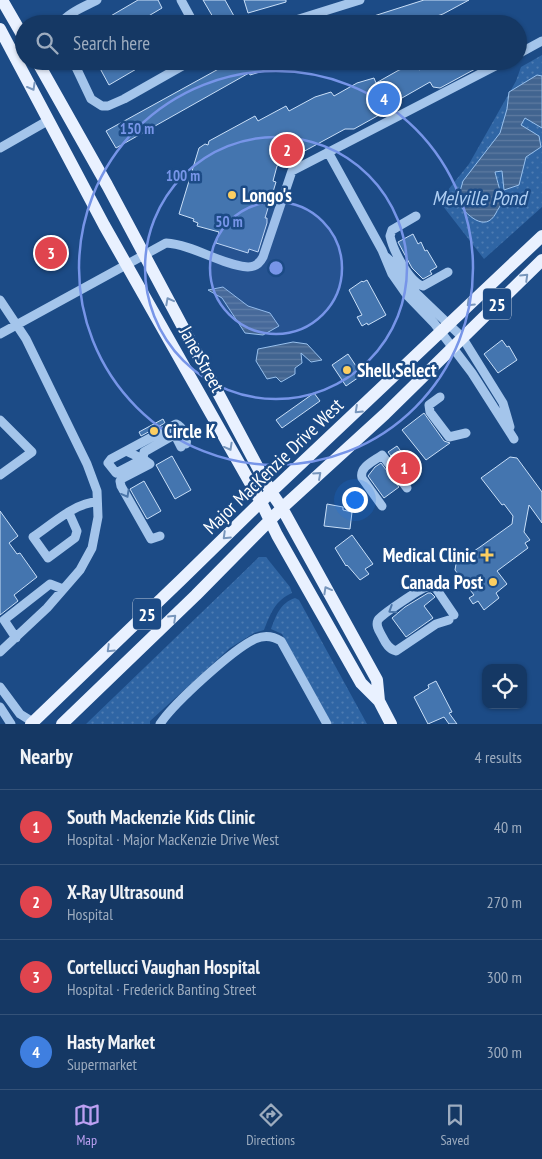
<!DOCTYPE html>
<meta charset="utf-8">
<style>
body{margin:0;font-family:"PT Sans Narrow",sans-serif;background:#1e3f6a;color:#f1f3f6}
.controls{position:absolute;right:15px;bottom:15px;display:grid;overflow:hidden;border-radius:10px;box-shadow:0 1px 4px #0004}
.controls button{width:45px;height:45px;display:grid;place-items:center;padding:0;border:0;border-bottom:1px solid #345278;background:#153864;color:#f1f3f6;font:25px sans-serif}
.you{position:absolute;left:354px;top:499px;width:18px;height:18px;margin:-12px;border:4px solid #fff;border-radius:50%;background:#1a73e8;box-shadow:0 0 0 8px #1a73e833}
.badge{display:grid;place-items:center;width:32px;height:32px;border-radius:50%;background:#bca0f2;color:#fff;font-size:16px;font-weight:700}
.pin{position:absolute;translate:-50% -50%;border:2px solid #fff;box-shadow:0 1px 5px #0006}
.list{margin:0;padding:0;list-style:none}
h2{display:flex;justify-content:space-between;align-items:center;height:65px;margin:0;padding:0 20px;font-size:21px}
h2 small{font-size:16px;font-weight:400;color:#9dacbf}
.list li{display:grid;grid-template-columns:32px 1fr auto;gap:15px;align-items:center;box-sizing:border-box;height:75px;padding:0 20px;border-top:1px solid #345278}
.list b{display:block;font-size:19px;white-space:nowrap}
.list p{margin:0;font-size:16px;white-space:nowrap;color:#9dacbf}
.list em{font-size:16px;font-style:normal;color:#9dacbf}
.icon{flex:none;width:28px;height:28px;fill:none;stroke:currentColor;stroke-width:2;stroke-linecap:round;stroke-linejoin:round}
.map{position:relative;flex:none;width:542px;height:724px;overflow:hidden}
.search{position:absolute;background:#153864;box-shadow:0 1px 4px #0004;left:15px;right:15px;top:15px;height:55px;display:flex;align-items:center;gap:12px;box-sizing:border-box;padding:0 18px;border-radius:28px;color:#9dacbf;font-size:19px}
.sheet{height:365px;background:#153864}
nav{display:flex;justify-content:space-around;align-items:center;box-sizing:border-box;height:70px;border-top:1px solid #345278;background:#153864;font-size:14px;color:#9dacbf}
nav a{display:grid;justify-items:center;gap:2px}
nav .on{color:#bca0f2}
.map>svg:first-child{display:block}
</style>
<div class="map">
<svg width="542" height="724" viewBox="0 0 542 724">
<defs>
<pattern id="grass-dots" width="8" height="8" patternUnits="userSpaceOnUse" patternTransform="scale(1.25)"><rect width="8" height="8" fill="#2f65a4"/><path d="M2 2h.1M6 6h.1" fill="none" stroke="#4e7cb2" stroke-width="1.8" stroke-linecap="round"/></pattern>
<pattern id="water-rules" width="6" height="5" patternUnits="userSpaceOnUse" patternTransform="scale(1.25)"><rect width="6" height="5" fill="#416490"/><path d="M0 2.5h6" fill="none" stroke="#5e7ba1"/></pattern>
</defs>
<rect width="100%" height="100%" fill="#1c4b86"/>
<path fill="url(#grass-dots)" d="M542,55V207L484,259L439,201L469,164L516,81L521,67Z
M259,557H266L290,587L292,593C275,600 270,615 264,630L254,633L230,648L150,721V724H86Z
M295,598L299,600L367,724H332L282,634L271,629C276,616 280,603 295,598Z"/>
<path fill="url(#water-rules)" stroke="#97c0ed" d="M537,75L542,76V128L525,118L521,125L539,136L541,147L526,157L519,185L504,190L502,171L495,172C497,181 502,194 501,203C501,206 497,210 496,213C485,234 466,214 457,202L463,181L500,133L507,109L509,92Z
M223,287L248,306L270,313L279,326L263,335L245,333L222,298L208,290Z
M293,342L307,344L322,360L311,362L301,353L302,363L295,368V374L281,382L276,377L267,379L256,361L258,349Z"/>
<path fill="#4475af" stroke="#c9dff8" d="M138,0H158L162,8L135,24H97Z
M203,0H225L234,16L221,24H217Z
M244,0H286V2L248,13Z
M424,0H469L443,14L412,24H355V22Z
M96,61H150L109,85Z
M233,61H289V63L250,75L249,73L116,148L106,131Z
M435,61H486L476,67L477,68L440,88L433,87L430,82L395,102L397,105L354,129H345L277,166L273,181L276,182L265,218H267V223L258,252L249,249L248,253L216,243L219,232L197,226L198,223L193,221L194,219L179,214L199,148L205,144L208,145L209,141L255,116L258,121L286,106L289,111L315,97L331,92L334,96L357,83L374,78L376,83L399,70L416,65L419,70Z
M413,234L418,244L421,242L425,251L427,250L437,267L430,271L432,274L423,279L412,268L398,242Z
M367,280L386,315L368,325L367,323L362,326L357,317L362,315L349,290L362,281L363,282Z
M502,340L507,347L509,346L517,360L498,373L484,354Z
M348,354L362,375L346,386L332,365Z
M314,393L320,401L282,428L276,420Z
M424,413L444,441L450,443L426,460L402,430Z
M163,419L165,423L141,436L139,432Z
M397,446L414,469L405,475L388,452Z
M172,456L191,490L175,499L156,465Z
M510,457L517,458L542,492V523L529,505L524,532L530,540L525,543L528,548L497,571L507,584L496,593L499,598L484,610L478,601L473,604L469,598L474,595L455,570L456,564L470,551L471,553L480,547L512,524L513,516L504,504L502,505L481,478Z
M381,463L399,487L384,498L368,476L375,467Z
M144,481L161,511L147,519L130,489Z
M327,504L343,507V510L352,512L350,529L324,526Z
M0,511L18,536L9,543L17,554L20,553L37,577L14,595L18,601L0,615Z
M352,535L373,564L365,569L369,574L360,580L347,565L346,566L335,548Z
M428,593H431L435,597L424,606L433,618L406,637L392,618L405,607Z
M436,681L452,712L449,713L457,724H449L444,717L428,724L414,697L429,688L428,685Z"/>
<g fill="none" stroke-linecap="round" stroke-linejoin="round">
<path stroke="#a4c5eb" stroke-width="9" d="M181,0L194,24
M60,24C69,12 84,7 97,0
M283,24L360,0
M518,54L542,41
M73,61L91,99L102,106H108L124,99L191,61
M0,148L49,120
M328,152L382,250L392,274L406,294L434,323L472,373L514,439
M416,216L392,230L390,236C393,250 409,282 423,286L448,272
M385,256L394,264L416,293L462,337L503,403L510,427
M0,300L26,339L87,464L97,491L98,517L92,548L80,570L47,608L0,652
M0,334L166,243C194,245 221,265 248,267C255,267 260,263 263,257L292,171L505,61
M440,397L429,405L430,412L449,437L466,433
M0,420L32,452L0,475
M126,451L143,459L144,452L172,436L176,437L181,447
M382,506L362,478C359,467 374,461 382,455L407,488
M69,513L77,531L75,538L48,558L33,537C51,525 76,502 97,502
M160,536L151,539L121,486L120,481L123,478L150,464L143,459L116,473L108,463L111,459L176,424C183,427 188,438 186,444
M449,620L436,624L396,651C389,649 386,644 383,638C380,632 375,626 378,620C381,615 421,588 427,587C429,586 433,587 435,587L454,615
M16,638L4,620L50,584L63,589
M0,687L20,714L33,722
M0,707L11,724
M160,724C173,704 233,649 255,639C264,635 273,636 281,641L327,724"/>
<path stroke="#e9f1ff" stroke-width="12" d="M2,0L24,38
M0,29L104,225L261,502L277,535L361,683L379,701L391,724
M37,61L107,185L271,492L282,508L377,680L379,701
M31,724L182,579L271,492L542,236
M62,724L196,595L282,508L385,414L542,260"/>
</g>
<defs><path id="oneway-chevron" d="M-2-3.5L2.5 0L-2 3.5" fill="none" stroke-width="1.6" stroke-linecap="round" stroke-linejoin="round" transform="scale(1.25)"/></defs>
<g stroke="#7896bc">
<use href="#oneway-chevron" transform="translate(32 87) rotate(61)"/>
<use href="#oneway-chevron" transform="translate(525 277) rotate(-44)"/>
<use href="#oneway-chevron" transform="translate(169 301) rotate(-118)"/>
<use href="#oneway-chevron" transform="translate(470 303) rotate(136)"/>
<use href="#oneway-chevron" transform="translate(358 410) rotate(137)"/>
<use href="#oneway-chevron" transform="translate(229 447) rotate(61)"/>
<use href="#oneway-chevron" transform="translate(318 475) rotate(-42)"/>
<use href="#oneway-chevron" transform="translate(226 536) rotate(136)"/>
<use href="#oneway-chevron" transform="translate(327 590) rotate(-119)"/>
<use href="#oneway-chevron" transform="translate(173 618) rotate(-44)"/>
<use href="#oneway-chevron" transform="translate(110 649) rotate(136)"/>
</g>
<g stroke="#4c76a9">
<use href="#oneway-chevron" transform="translate(126 494) rotate(61)"/>
<use href="#oneway-chevron" transform="translate(392 610) rotate(147)"/>
</g>
<circle cx="276" cy="268" r="66" fill="#7795e8" fill-opacity=".12"/>
<g fill="none" stroke="#7795e8" stroke-width="2.5">
<circle cx="276" cy="268" r="66"/>
<circle cx="276" cy="268" r="131"/>
<circle cx="276" cy="268" r="197"/>
</g>
<g fill="#fcce61" stroke="#1c4b86" stroke-width="2">
<circle cx="232" cy="195" r="5"/>
<circle cx="347" cy="370" r="5"/>
<circle cx="154" cy="431" r="5"/>
<path d="M484.5 547.5h5v5h5v5h-5v5h-5v-5h-5v-5h5z"/>
<circle cx="493" cy="582" r="5"/>
</g>
<g text-anchor="middle" dominant-baseline="central" stroke-width="5" stroke-linejoin="round" paint-order="stroke">
<g fill="#1c4b86" stroke="#bbc9db" stroke-width="1">
<rect x="483" y="288.5" width="28" height="31" rx="4"/>
<rect x="133" y="598.5" width="28" height="31" rx="4"/>
</g>
<g font-size="18" font-weight="bold" fill="#fff">
<text x="497" y="304">25</text>
<text x="147" y="614">25</text>
</g>
<g font-size="19" font-weight="bold" fill="#fff" stroke="#1c4b86" text-anchor="start">
<text x="242" y="195">Longo's</text>
<text x="357" y="370">Shell Select</text>
<text x="164" y="431">Circle K</text>
<text x="476" y="555" text-anchor="end">Medical Clinic</text>
<text x="483" y="582" text-anchor="end">Canada Post</text>
</g>
<g font-size="19" fill="#fff" stroke="#1c4b86">
<text transform="translate(202 359) rotate(61)">Jane Street</text>
<text transform="translate(273 466) rotate(-44)">Major MacKenzie Drive West</text>
</g>
<g font-size="20" font-style="italic" fill="#afcff3" stroke="#1c4b86">
<text x="479" y="198">Melville Pond</text>
</g>
</g>
<circle cx="276" cy="268" r="8" fill="#7795e8" stroke="#1c4b86" stroke-width="2.5"/>
<g font-size="15" text-anchor="middle" font-weight="bold" fill="#7795e8" stroke="#1c4b86" stroke-width="5" stroke-linejoin="round" paint-order="stroke">
<text x="137" y="134">150 m</text>
<text x="183" y="181">100 m</text>
<text x="229" y="227">50 m</text>
</g>
</svg>
<div class="controls">
<button><svg class="icon" aria-label="locate" viewBox="0 0 24 24"><circle cx="12" cy="12" r="6"/><path d="M12 2v4M12 18v4M2 12h4M18 12h4"/></svg></button>
</div>
<div class="you"></div>
<div class="pin badge" style="left:404px;top:468px;background:#e0444e">1</div>
<div class="pin badge" style="left:287px;top:150px;background:#e0444e">2</div>
<div class="pin badge" style="left:51px;top:253px;background:#e0444e">3</div>
<div class="pin badge" style="left:384px;top:99px;background:#3f7fe0">4</div>
<div class="search"><svg class="icon" aria-label="search" viewBox="0 0 24 24"><circle cx="10" cy="10" r="6"/><path d="M15 15l6 6"/></svg>Search here</div>
</div>
<section class="sheet">
<h2>Nearby<small>4 results</small></h2>
<ul class="list">
<li><span class="badge" style="background:#e0444e">1</span><div><b>South Mackenzie Kids Clinic</b><p>Hospital · Major MacKenzie Drive West</p></div><em>40 m</em></li>
<li><span class="badge" style="background:#e0444e">2</span><div><b>X-Ray Ultrasound</b><p>Hospital</p></div><em>270 m</em></li>
<li><span class="badge" style="background:#e0444e">3</span><div><b>Cortellucci Vaughan Hospital</b><p>Hospital · Frederick Banting Street</p></div><em>300 m</em></li>
<li><span class="badge" style="background:#3f7fe0">4</span><div><b>Hasty Market</b><p>Supermarket</p></div><em>300 m</em></li>
</ul>
</section>
<nav>
<a class="on"><svg class="icon" aria-label="map" viewBox="0 0 24 24"><path d="M3 6l6-2 6 2 6-2v14l-6 2-6-2-6 2zM9 4v14M15 6v14"/></svg>Map</a>
<a><svg class="icon" aria-label="directions" viewBox="0 0 24 24"><path d="M12 3l9 9-9 9-9-9zM9 14v-3h6M13 9l2 2-2 2"/></svg>Directions</a>
<a><svg class="icon" aria-label="saved" viewBox="0 0 24 24"><path d="M7 4h10v16l-5-4-5 4z"/></svg>Saved</a>
</nav>
